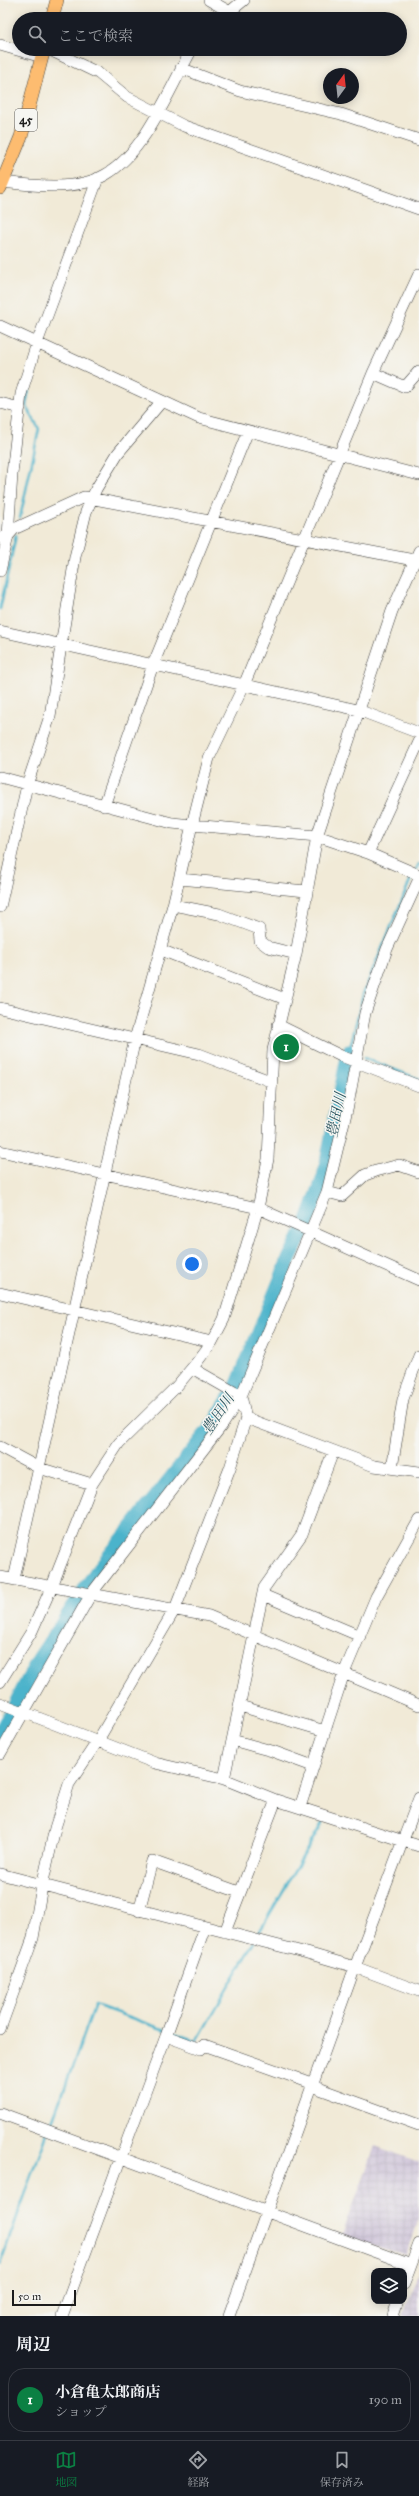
<!DOCTYPE html>
<html lang="ja">
<meta charset="utf-8">
<style>
body{margin:0;font-family:"IM FELL Great Primer","Noto Serif JP",serif;background:#242831;color:#f1f3f6}
.controls{position:absolute;right:12px;bottom:12px;display:grid;overflow:hidden;border-radius:8px;box-shadow:0 2px 10px #0003}
.controls button{width:36px;height:36px;display:grid;place-items:center;padding:0;border:0;border-bottom:1px solid #363941;background:#171b24;color:#f1f3f6;font:20px sans-serif}
.compass{position:absolute;left:323px;top:68px;width:36px;height:36px;border-radius:50%;background:#171b24;box-shadow:0 2px 10px #0003;rotate:15deg}
.scale{position:absolute;left:12px;bottom:10px;width:64px;box-sizing:border-box;padding-left:4px;border:2px solid #1c1c1c;border-top:0;font-size:11px;line-height:14px;white-space:nowrap;color:#1c1c1c;-webkit-text-stroke:3px #f6f6f2;paint-order:stroke}
.you{position:absolute;left:192px;top:1264px;width:14px;height:14px;margin:-10px;border:3px solid #fff;border-radius:50%;background:#1a73e8;box-shadow:0 0 0 6px #1a73e833}
.badge{display:grid;place-items:center;width:26px;height:26px;border-radius:50%;background:#0b8043;color:#fff;font-size:13px;font-weight:700}
.pin{position:absolute;translate:-50% -50%;border:2px solid #fff;box-shadow:0 1px 4px #0006}
.list{margin:0;padding:0;list-style:none}
h2{display:flex;justify-content:space-between;align-items:center;height:52px;margin:0;padding:0 16px;font-size:17px}
h2 small{font-size:13px;font-weight:400;color:#9ea1a6}
.list li{display:grid;grid-template-columns:26px 1fr auto;gap:12px;align-items:center;box-sizing:border-box;height:64px;margin:0 8px 8px;padding:0 8px;border:1px solid #363941;border-radius:16px}
.list b{display:block;font-size:15px;white-space:nowrap}
.list p{margin:0;font-size:13px;white-space:nowrap;color:#9ea1a6}
.list em{font-size:13px;font-style:normal;color:#9ea1a6}
.icon{flex:none;width:22px;height:22px;fill:none;stroke:currentColor;stroke-width:2;stroke-linecap:round;stroke-linejoin:round}
.map{position:relative;flex:none;width:419px;height:2316px;overflow:hidden}
.search{position:absolute;background:#171b24;box-shadow:0 2px 10px #0003;left:12px;right:12px;top:12px;height:44px;display:flex;align-items:center;gap:10px;box-sizing:border-box;padding:0 14px;border-radius:22px;color:#9ea1a6;font-size:15px}
.sheet{height:124px;background:#171b24}
nav{display:flex;justify-content:space-around;align-items:center;box-sizing:border-box;height:56px;border-top:1px solid #363941;background:#171b24;font-size:11px;color:#9ea1a6}
nav a{display:grid;justify-items:center;gap:2px}
nav .on{color:#0b8043}
.map>svg:first-child{display:block}
</style>
<div class="map">
<svg width="419" height="2316" viewBox="0 0 419 2316">
<defs>
<pattern id="industrial-grid" width="8" height="8" patternUnits="userSpaceOnUse"><rect width="8" height="8" fill="#cabfd6"/><path d="M0 4h8M4 0v8" fill="none" stroke="#ada4b7"/></pattern>
</defs>
<rect width="100%" height="100%" fill="#f6f6f2"/>
<filter id="ink" filterUnits="userSpaceOnUse"><feTurbulence type="fractalNoise" baseFrequency=".025" numOctaves="2"/><feDisplacementMap in="SourceGraphic" scale="8" xChannelSelector="R" yChannelSelector="G"/><feConvolveMatrix kernelMatrix="1 2 1 2 8 2 1 2 1" color-interpolation-filters="sRGB"/></filter>
<filter id="wash" filterUnits="userSpaceOnUse"><feTurbulence type="fractalNoise" baseFrequency=".012" numOctaves="4" result="noise"/><feDisplacementMap in="SourceGraphic" scale="16" xChannelSelector="R" yChannelSelector="G"/><feGaussianBlur stdDeviation="0.9" result="paint"/><feColorMatrix in="noise" values="0 0 0 0 0 0 0 0 0 0 0 0 0 0 0 0 0 1.4 0 .05"/><feComposite in="paint" operator="in"/></filter>
<g filter="url(#wash)">
<rect width="100%" height="100%" fill="#f1ead7"/>
<path fill="url(#industrial-grid)" d="M375,2146L419,2162V2219L406,2256L342,2235Z
M419,2271V2316H403Z"/>
<g fill="none" stroke-linecap="round" stroke-linejoin="round">
<path stroke="#4cb3cb" stroke-width="2.5" d="M20,518L39,429L26,405L29,388
M0,609L16,535
M416,870L419,864
M353,1054L349,1052L363,994L412,876
M364,1058L419,1079
M257,1936L324,1820
M174,2033L197,2041L254,1942
M50,2127L95,2005L165,2030
M0,2264L47,2134"/>
<path stroke="#4cb3cb" stroke-width="15" d="M0,1734L39,1659L96,1573L214,1424L238,1384L290,1257L307,1223L324,1177L349,1052"/>
</g>
</g>
<g filter="url(#ink)">
<g fill="none" stroke-linecap="round" stroke-linejoin="round">
<defs>
<path id="minor" d="M209,0L230,12
M221,19L244,0
M0,45L42,57
M48,49L98,73L127,97L184,126L419,209
M181,68L240,91L341,114L419,140
M3,182C34,186 77,191 105,175C145,153 170,88 192,49
M0,326L199,418L419,475
M373,373L405,387L419,371
M0,403L20,408
M0,538L8,536L14,529L84,497L419,561
M0,571L8,536L12,474L21,394L37,343L98,178
M0,631L358,710L419,733
M0,777L172,823L192,825L209,758L244,685L373,373L419,274
M104,806L153,665L248,431
M368,853L419,742
M180,879L306,891
M173,905L219,914L259,929L260,941L268,947L296,954
M0,907L27,785L50,716L75,557L86,512L96,489L118,453L162,401
M161,950L285,999
M0,1008L199,1054L270,1081
M278,1025L341,1056L419,1086
M0,1151L258,1208L419,1280
M327,1192L342,1196L365,1175L376,1171L399,1165L419,1172
M0,1293L212,1342
M246,1418L374,1466L419,1472
M0,1447L39,1468L92,1484
M392,1468L403,1399L419,1355
M0,1577L209,1616L419,1705
M14,1579L135,1039L173,905L192,825L317,836L368,853L419,875
M263,1595L360,1636
M0,1682L32,1631L52,1586L92,1484L119,1443L176,1387L197,1362L212,1342L224,1319L258,1208L268,1159L273,1050L296,954L317,836L392,611L419,551
M0,1703L155,1763L224,1779L276,1800L419,1846
M240,1706L325,1731
M232,1740L272,1751L313,1766
M0,1754L91,1594L223,1424L241,1396L327,1192L348,1105L365,1013L387,949L419,879
M224,1779L264,1588L302,1534L333,1452
M300,1807L344,1673L376,1597L419,1520
M0,1874L307,1953L355,1967L419,1991
M139,1911L152,1861L239,1892
M205,1927L166,2036L201,2049L204,2045L314,2084L320,2089L419,2125
M225,1932L276,1800
M0,2029L33,1938L42,1886L55,1828L69,1784L97,1742L175,1609L230,1468L246,1418L241,1396L192,1368
M0,2113L411,2265
M404,2284L419,2244
M62,2316L166,2036
M229,2316L355,1967L419,1798
M393,2316L398,2301"/>
<path id="major" d="M52,19L57,0
M0,188L21,137L44,49"/>
</defs>
<use href="#minor" stroke="#3c3b38" stroke-width="12"/>
<use href="#major" stroke="#3c3b38" stroke-width="14"/>
<use href="#minor" stroke="#fff" stroke-width="11"/>
<use href="#major" stroke="#fdbc70" stroke-width="13"/>
</g>
</g>
<g text-anchor="middle" dominant-baseline="central" stroke-width="3" stroke-linejoin="round" paint-order="stroke">
<rect fill="#f6f6f2" stroke="#5d5d5c" stroke-width="1" x="15" y="109" width="22" height="22" rx="3"/>
<g font-size="13" font-weight="bold" fill="#1c1c1c">
<text x="26" y="120">45</text>
</g>
<g font-size="15" font-style="italic" fill="#2f5862" stroke="#f6f6f2">
<text transform="translate(336 1115) rotate(-78)">豊田川</text>
<text transform="translate(218 1414) rotate(-56)">豊田川</text>
</g>
</g>
</svg>
<div class="controls">
<button><svg class="icon" aria-label="layers" viewBox="0 0 24 24"><path d="M12 4l9 5-9 5-9-5zM3 14l9 5 9-5"/></svg></button>
</div>
<svg class="compass" viewBox="-18 -18 36 36"><path d="M0-13l5 13h-10z" fill="#e53935"/><path d="M0 13l5-13h-10z" fill="#9ea1a6"/></svg>
<div class="scale">50 m</div>
<div class="you"></div>
<div class="pin badge" style="left:286px;top:1047px">1</div>
<div class="search"><svg class="icon" aria-label="search" viewBox="0 0 24 24"><circle cx="10" cy="10" r="6"/><path d="M15 15l6 6"/></svg>ここで検索</div>
</div>
<section class="sheet">
<h2>周辺<small></small></h2>
<ul class="list">
<li><span class="badge">1</span><div><b>小倉亀太郎商店</b><p>ショップ</p></div><em>190 m</em></li>
</ul>
</section>
<nav>
<a class="on"><svg class="icon" aria-label="map" viewBox="0 0 24 24"><path d="M3 6l6-2 6 2 6-2v14l-6 2-6-2-6 2zM9 4v14M15 6v14"/></svg>地図</a>
<a><svg class="icon" aria-label="directions" viewBox="0 0 24 24"><path d="M12 3l9 9-9 9-9-9zM9 14v-3h6M13 9l2 2-2 2"/></svg>経路</a>
<a><svg class="icon" aria-label="saved" viewBox="0 0 24 24"><path d="M7 4h10v16l-5-4-5 4z"/></svg>保存済み</a>
</nav>
